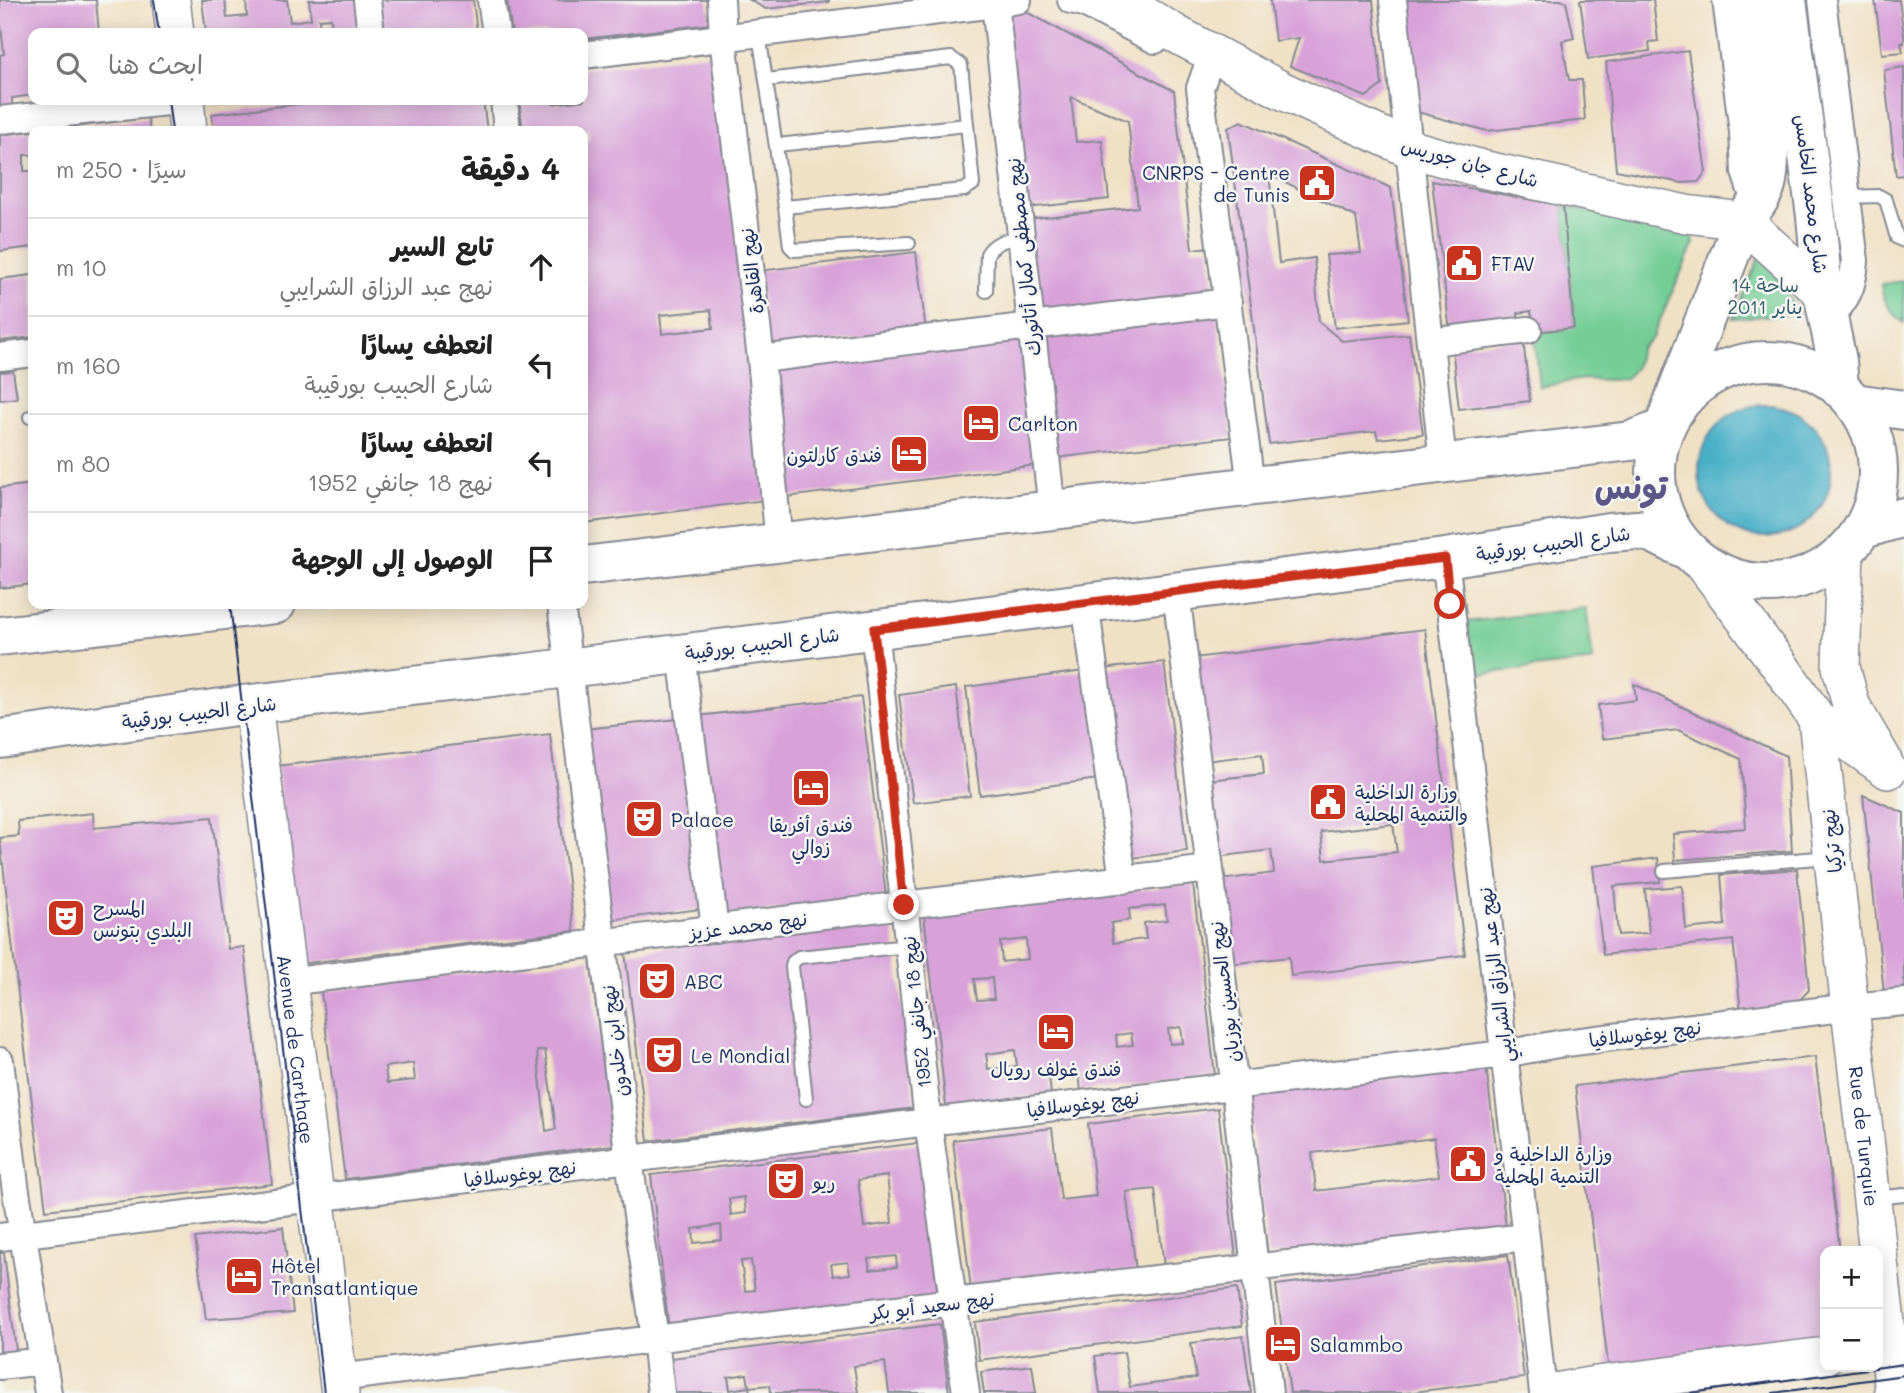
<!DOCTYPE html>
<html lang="ar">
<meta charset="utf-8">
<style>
body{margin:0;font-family:Mali,"Playpen Sans Arabic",sans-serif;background:#f2f2f2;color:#222;direction:rtl}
.controls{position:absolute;right:21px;bottom:21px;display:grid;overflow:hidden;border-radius:14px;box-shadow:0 4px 18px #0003}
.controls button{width:63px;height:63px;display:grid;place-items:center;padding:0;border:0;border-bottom:2px solid #e0e0e0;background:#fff;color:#222;font:35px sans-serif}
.stop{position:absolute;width:21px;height:21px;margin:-16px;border:5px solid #c8321e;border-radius:50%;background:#fff}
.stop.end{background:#c8321e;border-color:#fff;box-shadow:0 2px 7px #0008}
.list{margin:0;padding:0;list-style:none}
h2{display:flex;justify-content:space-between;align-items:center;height:91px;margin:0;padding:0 28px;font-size:30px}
h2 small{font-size:23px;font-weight:400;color:#767676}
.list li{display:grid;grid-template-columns:46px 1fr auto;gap:21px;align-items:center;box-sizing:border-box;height:98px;padding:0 28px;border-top:2px solid #e0e0e0}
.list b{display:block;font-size:26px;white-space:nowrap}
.list p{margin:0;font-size:23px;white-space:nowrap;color:#767676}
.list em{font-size:23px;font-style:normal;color:#767676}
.icon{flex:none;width:38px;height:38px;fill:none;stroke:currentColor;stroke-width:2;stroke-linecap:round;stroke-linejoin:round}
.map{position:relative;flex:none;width:1904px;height:1393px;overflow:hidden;direction:ltr}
.search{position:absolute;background:#fff;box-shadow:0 4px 18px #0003;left:28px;top:28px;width:560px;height:77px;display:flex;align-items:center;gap:18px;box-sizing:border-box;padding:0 24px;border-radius:14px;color:#767676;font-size:26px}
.panel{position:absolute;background:#fff;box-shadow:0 4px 18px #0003;left:28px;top:126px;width:560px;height:483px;border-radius:14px;direction:rtl}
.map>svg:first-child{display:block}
</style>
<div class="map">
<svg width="1904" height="1393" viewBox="0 0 1904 1393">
<rect width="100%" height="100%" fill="#f6f6f2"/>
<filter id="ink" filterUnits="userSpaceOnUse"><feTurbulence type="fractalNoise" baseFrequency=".0143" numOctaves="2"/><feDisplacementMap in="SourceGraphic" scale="14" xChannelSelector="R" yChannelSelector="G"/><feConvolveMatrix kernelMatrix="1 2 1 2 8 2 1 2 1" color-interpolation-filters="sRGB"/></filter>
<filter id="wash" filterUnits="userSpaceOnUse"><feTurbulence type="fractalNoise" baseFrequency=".00686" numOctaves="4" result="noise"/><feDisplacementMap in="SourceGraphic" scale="28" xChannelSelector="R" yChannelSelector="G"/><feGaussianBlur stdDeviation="1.57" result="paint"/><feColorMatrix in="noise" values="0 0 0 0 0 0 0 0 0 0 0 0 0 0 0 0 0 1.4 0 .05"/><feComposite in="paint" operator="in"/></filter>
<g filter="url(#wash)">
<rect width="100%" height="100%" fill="#f0e1c5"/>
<path fill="#73cd94" stroke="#477e79" stroke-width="2" d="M1563,206L1691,231L1694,243L1652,338L1640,348L1635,368L1626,378L1613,380L1582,379L1540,387L1534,332L1574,327Z
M1761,253L1782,284L1798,314L1733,318Z
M1904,281V323C1891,312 1882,301 1881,284Z
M1586,608L1593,661L1472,675L1466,622Z"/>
<path fill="#47afc6" stroke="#316f92" stroke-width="2" d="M1699 471a66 66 0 1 1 132 0a66 66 0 1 1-132 0Z"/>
<g id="blocks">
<path fill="#d8a2d9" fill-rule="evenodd" d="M0,0H96L99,33H33V95L12,98V105L0,107V55L4,54L0,17Z
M202,0H225L227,18L247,16L246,0H287L290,22L311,19L309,0H358L362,33H332L331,18L319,19L320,33H206Z
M378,0H473L477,33H382Z
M507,0H708L711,24L583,39V33H512Z
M750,0H829V2L766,9Z
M1270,0H1373L1382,85L1366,97L1290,66L1299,38L1275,41Z
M1401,0H1561L1566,2L1574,38L1562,41L1569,80H1582L1585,120L1487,131L1410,110Z
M1580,0H1653L1658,41L1649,42L1650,51L1588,59Z
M1875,0H1899L1904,34V43H1901L1903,52L1882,54Z
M1019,8L1174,91L1192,249L1209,247L1215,298L1038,318L1027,219L1138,207L1128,121L1071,97L1076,142L1102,140L1109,199L1027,208L1006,11Z
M1688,51L1706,172L1698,182L1682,183L1616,170L1606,62Z
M715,53L766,500L583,523V142L589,141L588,129L571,131H523L519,100H552L553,104L584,100L583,69ZM711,310L713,328L662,334L660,315Z
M1904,67V175L1896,176L1884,70Z
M332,100H483L487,131H214L212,114Z
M148,118L150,131H48V130Z
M1241,121L1391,188L1408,320L1335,328L1326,255L1361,253L1356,217L1269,174L1279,263L1314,258L1319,322L1342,341L1409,334L1423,434L1378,439L1376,431L1269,444L1228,128Z
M33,131V155H24V171H33V247L0,251V135Z
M1432,181L1563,206L1574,328L1534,332L1531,311L1518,313V325L1450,332Z
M916,252L926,331L768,350L758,271Z
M33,275V337L0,341V279Z
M1217,314L1232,437L1056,458L1041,336Z
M1021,338L1037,465L787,497L772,367Z
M1523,339L1530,401L1459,409L1452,347Z
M13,371L17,398L0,400V372Z
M33,484V584L0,588V488Z
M1425,629L1465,955L1291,976L1289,957L1231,964L1220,880L1274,873L1271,850L1217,857L1208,780L1264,774L1262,754L1206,761L1193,658ZM1393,824L1397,852L1324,860L1321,832Z
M1164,662L1187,851L1124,859L1101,669Z
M1092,670L1106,778L980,795L966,687Z
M1634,684L1786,756L1792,851L1675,860L1673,834L1746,828L1741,759L1678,730L1602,739L1598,705L1636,700Z
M956,687L970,796L913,803L899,695Z
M861,697L886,896L723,916L698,716Z
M678,719L702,909L609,920L585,729Z
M550,734L574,931L299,964L277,766Z
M1863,795L1904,813V991L1884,993Z
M93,813L94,828L212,817L228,949L244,947L272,1184L46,1210L19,1003L0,838L19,836L18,821Z
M1658,858L1660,882L1614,886L1618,935L1649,933L1645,889L1682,886L1686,929L1725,925L1721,875L1797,869L1809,990L1795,1005L1741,1012L1733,940L1603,955L1593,866Z
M1193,884L1215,1076L1081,1091L1079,1074L1049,1077L1051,1094L946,1106L924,915ZM1165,905L1167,920L1144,923L1146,939L1113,943L1111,923L1130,920L1129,909ZM1026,939L1028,959L1002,962L1000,942ZM992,978L994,999L977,1000L974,979ZM1181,1027L1183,1043L1170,1044L1168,1029ZM1131,1033L1133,1045L1117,1047L1116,1035ZM1015,1050L1017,1066L988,1069L986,1054Z
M892,920L915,1108L648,1141L625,952Z
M590,958L613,1145L345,1179L321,992ZM545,1050L556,1129L546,1131L537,1051ZM413,1063L415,1080L387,1083L385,1067Z
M1815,1057L1840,1251H1825V1344L1609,1373L1575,1086Z
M1486,1066L1506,1227L1268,1256L1248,1095ZM1434,1138L1439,1176L1316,1191L1312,1153Z
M1218,1108L1236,1258L1164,1267L1155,1189L1126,1192L1136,1270L971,1290L953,1140L1052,1128L1061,1200L1096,1196L1088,1124Z
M919,1143L938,1298L669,1330L651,1175ZM887,1176L892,1223L864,1227L858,1180ZM744,1197L746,1213L731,1215L729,1199ZM721,1225L722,1240L694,1243L693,1229ZM896,1256L897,1267L870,1270L868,1259ZM751,1260L755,1290L745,1291L741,1261ZM848,1262L850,1274L833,1276L831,1264Z
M283,1227L293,1313L206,1319L195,1238Z
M0,1253H4L17,1359L0,1360Z
M1508,1255L1524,1378L1406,1393H1290L1276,1285Z
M1237,1288L1242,1326L979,1360L975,1322Z
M940,1324L949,1393H889L885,1362L854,1366L858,1393H771L770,1385L749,1387L747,1374L728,1377L730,1390L749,1387L750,1393H675L671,1358Z
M1243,1336L1251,1393H1100L1095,1356L1124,1352L1130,1387L1196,1378L1191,1343Z
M1032,1365L1036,1393H984L981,1372Z"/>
</g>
</g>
<g filter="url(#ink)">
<use href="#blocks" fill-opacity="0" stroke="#868892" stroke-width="2"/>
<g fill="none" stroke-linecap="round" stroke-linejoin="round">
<defs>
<path id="lane" d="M759,34L785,207L964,190L973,184L961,65L951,58L767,80
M777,145L967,125
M1847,197L1879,196L1886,200L1897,238L1904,241
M785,207L790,246L794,250L909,243
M986,291L987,254C995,241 1007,240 1021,236
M30,417H33
M1664,871L1829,857
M806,1099L792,967L793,962L799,957L909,946
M1876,1198L1904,1195"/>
<path id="street" d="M367,0L371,33
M491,0L496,33
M721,0L723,38L761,359L779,543
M1071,0L1084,3L1155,40
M1393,0L1443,463
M1726,0L1743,132L1745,172L1756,205
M1822,0L1855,261C1853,287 1847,300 1828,319
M995,4L1052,510
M583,55L995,4L1018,0
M1207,68L1200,88L1251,486
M504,100L507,131
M0,120L186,100
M1430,342L1528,330
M0,357L33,353
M761,359L1228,302
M1445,558L1526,1237L1543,1393
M1176,592L1210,869L1269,1393
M1085,602L1123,880
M561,604L629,1160L655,1338L661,1393
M874,629L928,1122L966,1393
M681,653L715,929
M287,982L904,905L1210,869
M0,1061L15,1185L48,1393
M0,1237L928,1122L1504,1054L1558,1044L1850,1007L1904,1002
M0,1366L43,1361
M338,1378L953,1302L1526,1237"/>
<g id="secondary">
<path d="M171,0L175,33"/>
<path d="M1119,0L1176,34L1283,91L1408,148L1482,169L1686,214L1743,221L1823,293"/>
<path d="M185,100L188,131"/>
<path d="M1845,551L1841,667L1851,705L1883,760"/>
<path d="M1703,563L1780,666L1817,719L1888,770"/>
<path id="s1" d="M253,704L340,1393"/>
<path id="s2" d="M1817,719L1894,1393"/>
<path d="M1549,1393L1596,1385L1825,1356"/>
</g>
<path id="primary" d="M1787,0L1816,216L1823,293L1837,361L1839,388
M1656 472a111 111 0 1 1 222 0a111 111 0 1 1-222 0Z
M1854,403L1904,410
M1863,529L1904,517
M583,566L1631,441L1664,428L1674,399L1743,221C1752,210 1762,198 1766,185C1770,171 1769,155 1769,141C1768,94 1762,47 1756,0
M0,636L276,604
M0,739L243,705L527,673L1445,558L1609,532L1637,530L1652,533L1687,550"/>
</defs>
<use href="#lane" stroke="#868892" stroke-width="16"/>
<use href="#street" stroke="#868892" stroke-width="30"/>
<use href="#secondary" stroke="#868892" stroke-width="40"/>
<use href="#primary" stroke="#868892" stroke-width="42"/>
<use href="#lane" stroke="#fff" stroke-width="12"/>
<use href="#street" stroke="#fff" stroke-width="26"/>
<use href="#secondary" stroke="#fff" stroke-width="37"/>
<use href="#primary" stroke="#fff" stroke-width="38"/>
<path stroke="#1b2f5e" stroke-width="2" d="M154,0L159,33
M168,100L172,131
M230,604C263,867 291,1130 324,1393
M1691,1393L1904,1364
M1773,1393L1904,1375"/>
</g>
</g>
<g fill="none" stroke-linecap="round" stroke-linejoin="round" filter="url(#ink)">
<path stroke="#c8321e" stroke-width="9" d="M904,905L874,629L1445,558L1450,604"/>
</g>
<defs>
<symbol id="civic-square" viewBox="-11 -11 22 22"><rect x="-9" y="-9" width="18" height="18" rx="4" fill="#c8321e" stroke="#f6f6f2"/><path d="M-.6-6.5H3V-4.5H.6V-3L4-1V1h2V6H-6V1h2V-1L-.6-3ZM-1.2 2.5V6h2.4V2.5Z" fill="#fff"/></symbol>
<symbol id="hotel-square" viewBox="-11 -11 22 22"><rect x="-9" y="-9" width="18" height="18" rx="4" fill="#c8321e" stroke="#f6f6f2"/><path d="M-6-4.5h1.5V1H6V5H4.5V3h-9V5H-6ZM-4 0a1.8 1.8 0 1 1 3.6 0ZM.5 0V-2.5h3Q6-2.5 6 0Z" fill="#fff"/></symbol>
<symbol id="theatre-square" viewBox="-11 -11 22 22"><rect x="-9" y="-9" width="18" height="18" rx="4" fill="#c8321e" stroke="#f6f6f2"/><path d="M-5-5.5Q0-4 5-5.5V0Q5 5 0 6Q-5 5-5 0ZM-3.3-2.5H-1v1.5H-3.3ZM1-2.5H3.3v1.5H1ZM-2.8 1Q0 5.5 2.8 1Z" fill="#fff"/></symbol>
</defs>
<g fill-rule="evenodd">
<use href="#civic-square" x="1295" y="161" width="44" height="44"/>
<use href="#civic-square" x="1442" y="241" width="44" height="44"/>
<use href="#hotel-square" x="959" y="401" width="44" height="44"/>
<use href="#hotel-square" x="887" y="432" width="44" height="44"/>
<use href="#hotel-square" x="789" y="766" width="44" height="44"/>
<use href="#civic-square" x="1306" y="780" width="44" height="44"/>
<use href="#theatre-square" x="622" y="797" width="44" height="44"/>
<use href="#theatre-square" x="44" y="896" width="44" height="44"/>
<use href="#theatre-square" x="635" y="959" width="44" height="44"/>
<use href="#hotel-square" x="1034" y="1010" width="44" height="44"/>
<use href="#theatre-square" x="642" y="1033" width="44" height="44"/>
<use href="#civic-square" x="1446" y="1142" width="44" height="44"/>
<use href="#theatre-square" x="764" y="1159" width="44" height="44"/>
<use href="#hotel-square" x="222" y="1254" width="44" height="44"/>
<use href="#hotel-square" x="1261" y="1322" width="44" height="44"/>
</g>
<g text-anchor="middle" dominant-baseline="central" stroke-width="5" stroke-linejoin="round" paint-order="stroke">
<g font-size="19" fill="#1b2f5e" stroke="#f6f6f2">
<text transform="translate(1470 162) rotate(15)">شارع جان جوريس</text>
<text transform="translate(1812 194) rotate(83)">شارع محمد الخامس</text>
<text transform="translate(1023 257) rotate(-96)">نهج مصطفى كمال أتاتورك</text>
<text transform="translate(751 271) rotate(-97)">نهج القاهرة</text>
<text transform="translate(1553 543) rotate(-8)">شارع الحبيب بورقيبة</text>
<text transform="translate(762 643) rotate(-7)">شارع الحبيب بورقيبة</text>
<text transform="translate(199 712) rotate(-7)">شارع الحبيب بورقيبة</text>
<text transform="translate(1831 841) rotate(-97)">نهج تركيا</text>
<text transform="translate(748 925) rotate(-7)">نهج محمد عزيز</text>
<text transform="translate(1495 975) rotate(-97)">نهج عبد الرزاق الشرايبي</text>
<text transform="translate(1224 992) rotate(-97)">نهج الحسين بوزيان</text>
<text transform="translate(916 1012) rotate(-96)">نهج 18 جانفي 1952</text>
<text transform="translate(1645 1033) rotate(-7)">نهج يوغوسلافيا</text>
<text transform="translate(614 1041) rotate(-97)">نهج ابن خلدون</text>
<text stroke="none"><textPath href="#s1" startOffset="348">Avenue de Carthage</textPath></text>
<text transform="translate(1083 1103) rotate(-7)">نهج يوغوسلافيا</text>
<text stroke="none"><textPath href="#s2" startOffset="420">Rue de Turquie</textPath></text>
<text transform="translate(520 1173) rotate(-7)">نهج يوغوسلافيا</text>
<text transform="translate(932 1305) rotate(-7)">نهج سعيد أبو بكر</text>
</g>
<g font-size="19" fill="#1b2f5e" stroke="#f6f6f2" text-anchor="start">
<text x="1290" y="172" text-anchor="end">CNRPS - Centre<tspan x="1290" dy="22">de Tunis</tspan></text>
<text x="1491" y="263">FTAV</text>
<text x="1008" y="423">Carlton</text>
<text x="882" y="454" text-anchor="end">فندق كارلتون</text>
<text x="1355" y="791">وزارة الداخلية<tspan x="1355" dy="22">والتنمية المحلية</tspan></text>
<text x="671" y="819">Palace</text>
<text x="811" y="824" text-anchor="middle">فندق أفريقا<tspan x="811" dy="22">زوالي</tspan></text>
<text x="93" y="907">المسرح<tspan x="93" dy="22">البلدي بتونس</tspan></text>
<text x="684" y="981">ABC</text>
<text x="691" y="1055">Le Mondial</text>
<text x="1056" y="1068" text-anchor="middle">فندق غولف رويال</text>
<text x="1495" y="1153">وزارة الداخلية و<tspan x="1495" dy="22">التنمية المحلية</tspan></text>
<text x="813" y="1181">ريو</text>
<text x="271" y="1265">Hôtel<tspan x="271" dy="22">Transatlantique</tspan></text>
<text x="1310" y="1344">Salammbo</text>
</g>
<g font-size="19" fill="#355e6e" stroke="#f6f6f2">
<text x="1765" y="284">ساحة 14<tspan x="1765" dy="22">يناير 2011</tspan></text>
</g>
<g font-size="33" font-weight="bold" fill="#5d5789" stroke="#f6f6f2">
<text x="1631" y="485">تونس</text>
</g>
</g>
</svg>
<div class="controls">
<button>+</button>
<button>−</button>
</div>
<div class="stop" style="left:1450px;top:604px"></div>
<div class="stop end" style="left:904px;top:905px"></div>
<div class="search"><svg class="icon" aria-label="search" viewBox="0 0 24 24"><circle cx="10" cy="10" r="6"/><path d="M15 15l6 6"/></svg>ابحث هنا</div>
<section class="panel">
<h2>4 دقيقة<small>سيرًا · 250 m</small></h2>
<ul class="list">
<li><svg class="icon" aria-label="ahead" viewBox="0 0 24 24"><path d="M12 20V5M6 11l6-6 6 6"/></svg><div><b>تابع السير</b><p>نهج عبد الرزاق الشرايبي</p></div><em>10 m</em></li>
<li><svg class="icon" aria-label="left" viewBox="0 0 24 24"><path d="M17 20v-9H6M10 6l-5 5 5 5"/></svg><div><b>انعطف يسارًا</b><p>شارع الحبيب بورقيبة</p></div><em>160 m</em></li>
<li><svg class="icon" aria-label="left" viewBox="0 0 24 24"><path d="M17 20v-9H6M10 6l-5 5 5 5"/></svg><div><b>انعطف يسارًا</b><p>نهج 18 جانفي 1952</p></div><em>80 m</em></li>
<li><svg class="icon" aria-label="arrive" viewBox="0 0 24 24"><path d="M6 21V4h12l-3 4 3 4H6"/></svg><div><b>الوصول إلى الوجهة</b></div></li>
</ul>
</section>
</div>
